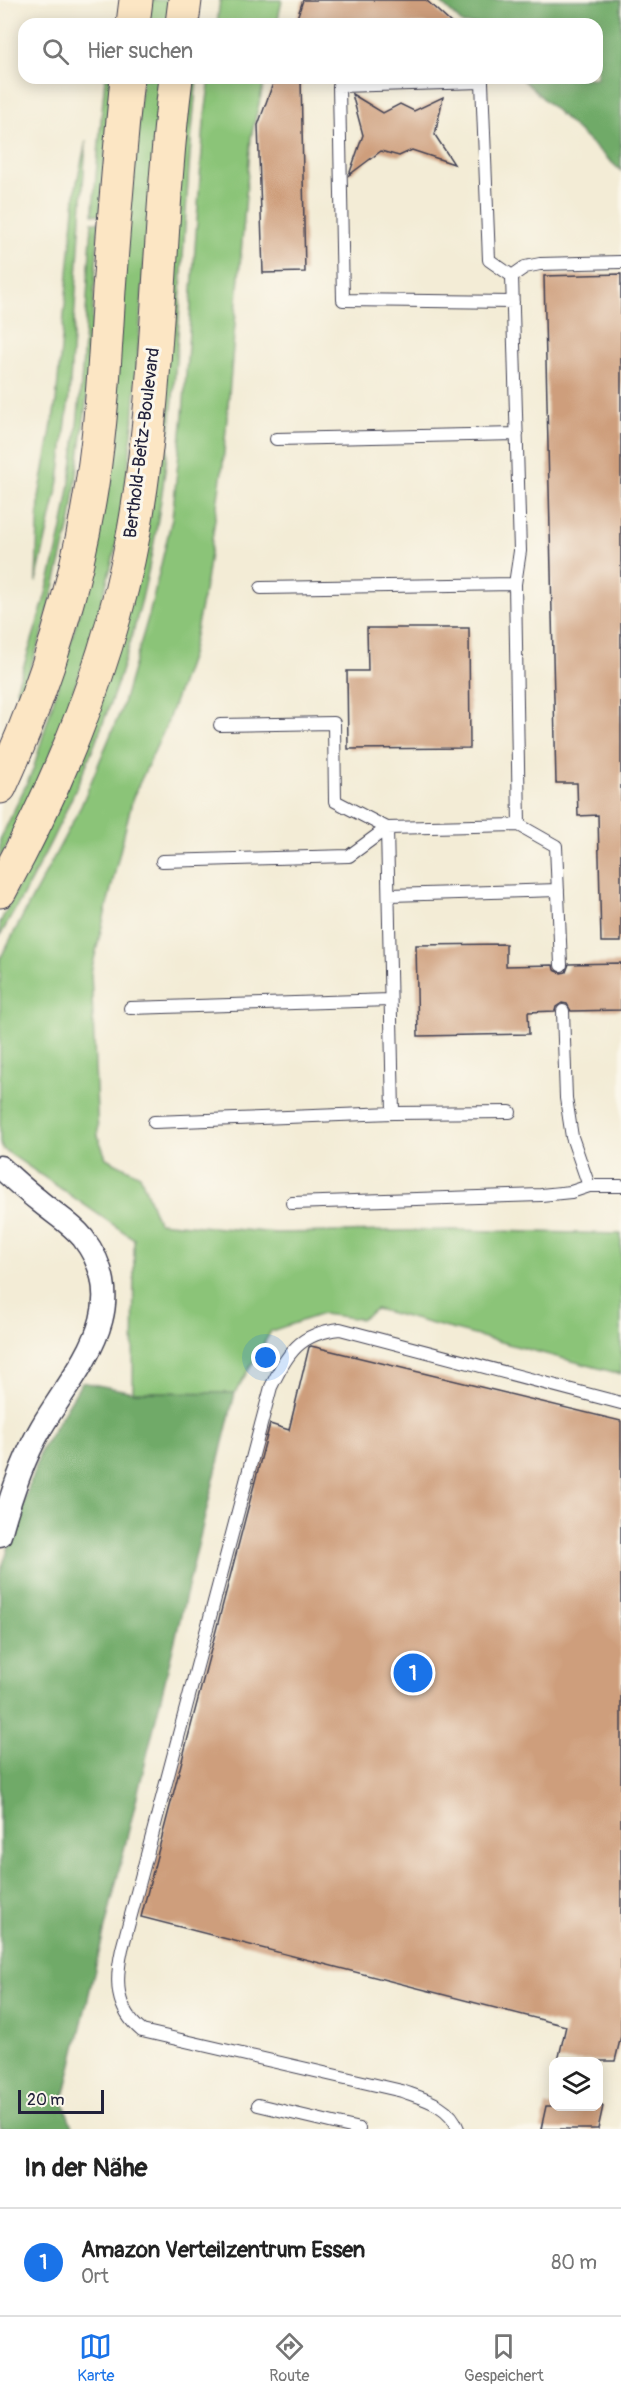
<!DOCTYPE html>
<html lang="de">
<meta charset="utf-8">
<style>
body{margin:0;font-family:Pangolin,sans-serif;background:#f6f6f6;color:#222}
.controls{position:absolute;right:18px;bottom:18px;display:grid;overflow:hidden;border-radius:12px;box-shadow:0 3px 15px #0003}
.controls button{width:54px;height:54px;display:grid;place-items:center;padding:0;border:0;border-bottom:2px solid #e0e0e0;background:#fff;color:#222;font:30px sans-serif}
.scale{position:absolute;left:18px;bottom:15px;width:86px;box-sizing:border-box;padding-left:6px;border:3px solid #22223b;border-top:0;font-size:16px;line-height:21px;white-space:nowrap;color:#22223b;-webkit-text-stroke:4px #fbf7ec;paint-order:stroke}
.you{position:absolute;left:266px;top:1358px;width:21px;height:21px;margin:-15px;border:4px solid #fff;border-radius:50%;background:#1a73e8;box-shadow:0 0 0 9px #1a73e833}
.badge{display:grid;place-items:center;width:39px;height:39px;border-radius:50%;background:#1a73e8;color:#fff;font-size:20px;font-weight:700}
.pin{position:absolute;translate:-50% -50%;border:3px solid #fff;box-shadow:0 2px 6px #0006}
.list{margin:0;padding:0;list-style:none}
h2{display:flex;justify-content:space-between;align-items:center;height:78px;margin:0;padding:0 24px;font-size:26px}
h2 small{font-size:20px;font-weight:400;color:#767676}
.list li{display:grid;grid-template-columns:39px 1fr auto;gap:18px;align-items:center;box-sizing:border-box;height:108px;padding:0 24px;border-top:2px solid #e0e0e0}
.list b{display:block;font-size:22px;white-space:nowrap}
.list p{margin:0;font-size:20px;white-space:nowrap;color:#767676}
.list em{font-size:20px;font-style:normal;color:#767676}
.icon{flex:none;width:33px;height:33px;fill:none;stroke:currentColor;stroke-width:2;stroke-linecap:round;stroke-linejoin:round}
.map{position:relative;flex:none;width:621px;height:2129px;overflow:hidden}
.search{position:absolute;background:#fff;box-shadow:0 3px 15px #0003;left:18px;right:18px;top:18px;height:66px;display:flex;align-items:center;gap:15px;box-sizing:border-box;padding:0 21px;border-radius:18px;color:#767676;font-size:22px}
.sheet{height:186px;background:#fff}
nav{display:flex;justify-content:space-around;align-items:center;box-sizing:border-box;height:84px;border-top:2px solid #e0e0e0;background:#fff;font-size:16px;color:#767676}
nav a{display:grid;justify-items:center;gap:3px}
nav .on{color:#1a73e8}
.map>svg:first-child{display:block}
</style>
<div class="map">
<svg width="621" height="2129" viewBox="0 0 621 2129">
<rect width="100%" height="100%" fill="#fbf7ec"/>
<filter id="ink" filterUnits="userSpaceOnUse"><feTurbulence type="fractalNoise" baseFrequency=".0167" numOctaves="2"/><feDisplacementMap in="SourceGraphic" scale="12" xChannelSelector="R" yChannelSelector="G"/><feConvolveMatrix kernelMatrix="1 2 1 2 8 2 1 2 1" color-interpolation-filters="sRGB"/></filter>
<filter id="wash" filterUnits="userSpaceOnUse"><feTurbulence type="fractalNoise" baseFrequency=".008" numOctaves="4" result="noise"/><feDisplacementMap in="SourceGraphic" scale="24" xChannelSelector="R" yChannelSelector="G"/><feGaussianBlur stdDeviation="1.35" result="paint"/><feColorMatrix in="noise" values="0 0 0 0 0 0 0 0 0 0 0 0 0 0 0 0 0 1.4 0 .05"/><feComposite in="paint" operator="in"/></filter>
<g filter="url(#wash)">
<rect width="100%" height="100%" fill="#f3ecd6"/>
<path fill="#8bc478" stroke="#56735a" stroke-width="1.5" d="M151,0H171L167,24H148Z
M220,0H282L277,24H217Z
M105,78H112L100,215L93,214V209Z
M142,78H161L150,187L133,424L127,478L115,551L91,642L48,762L0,860V840L33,770L84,596Z
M190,78H197C180,232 182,389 154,542C129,682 71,814 0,936V923L94,730Z
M210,78H265L251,137L223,464L206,581L191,655L166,726L133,797L91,972L98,1136L106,1158L140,1175L158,1222L276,1233L452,1230L621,1234V1374L376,1309L361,1319L322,1314L271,1331L235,1393L133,1392L134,1239L3,1149L0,1143V959L81,806L121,710L150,611L172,518L183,415L204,123Z
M86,141L69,397L59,481L36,582L39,497L56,402L76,187Z
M92,222H99L87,397L71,520L42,635L21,694L16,689C36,631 54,573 65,513C82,417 85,319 92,222Z"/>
<path fill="#70aa68" stroke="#496652" stroke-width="1.5" d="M438,0H621V171L521,78H597V24H463Z
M82,1382L133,1392L235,1393L63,2101L73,2129H0V1573L41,1450Z"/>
<g id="blocks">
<path fill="#ce9e7b" d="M303,0H426L452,24H295Z
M275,78H301L305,272L263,273L258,125Z
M352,94L383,113L400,104L414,111L443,97L435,135L454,164L412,150L399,156L381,151L349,175L363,135Z
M621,274V942H601L598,815L578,816L577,783H556L544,276Z
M367,628H469L470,748L348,749L347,671H368Z
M506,944V966L553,965L554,970L561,973L566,972L569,964L621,963V1010L571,1011L567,1004L562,1003L556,1007L555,1011L528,1012L529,1034L418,1036L416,945Z
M311,1346L621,1421V2036L615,2061H558L566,2026L141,1917L270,1424L289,1430L309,1347Z
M546,2106H603L598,2129H541Z"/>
</g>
</g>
<g filter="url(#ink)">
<use href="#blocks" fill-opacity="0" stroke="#414052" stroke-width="1.5"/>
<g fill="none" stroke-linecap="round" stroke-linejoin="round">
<defs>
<path id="service" d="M512,276L489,260L482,82L339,86L343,300L513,302
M276,439L517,434
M261,588L515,584
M519,825L515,584L520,551L512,276L525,267L540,264L621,262
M162,861L349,856L387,828L335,801L334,723L220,725
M390,895L558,890
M130,1008L390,1000
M563,1011L566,1098L572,1137L589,1186
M393,1113L387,828L519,825L556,846L561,965
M154,1122L393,1113L510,1112
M292,1203L541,1195L571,1192L589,1186H621
M258,2105L359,2129
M458,2129C450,2105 424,2099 402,2091L142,2031C115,2009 115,1981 122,1949L271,1387C288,1353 299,1333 340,1329L621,1403"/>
<path id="minor" d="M0,1167C12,1178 25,1190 38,1200C53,1213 71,1223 83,1238C137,1309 76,1368 41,1428C22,1461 10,1498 0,1535"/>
<path id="secondary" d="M133,24L136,0
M182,24L185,0
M0,787C44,691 76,588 92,484C102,420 105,355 109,290C114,219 120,149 127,78
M0,891C62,778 111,658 134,531C161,381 157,228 176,78"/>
</defs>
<use href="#service" stroke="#414052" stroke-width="14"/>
<use href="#minor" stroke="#414052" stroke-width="25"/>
<use href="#secondary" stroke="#414052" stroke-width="35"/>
<use href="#service" stroke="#fff" stroke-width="12"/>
<use href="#minor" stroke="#fff" stroke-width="22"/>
<use href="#secondary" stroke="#fce6c4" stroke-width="33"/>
</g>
</g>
<g text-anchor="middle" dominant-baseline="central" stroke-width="6" stroke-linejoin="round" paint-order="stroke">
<g font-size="18" fill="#22223b" stroke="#fbf7ec">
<text transform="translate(142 443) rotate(-83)">Berthold-Beitz-Boulevard</text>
</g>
</g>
</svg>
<div class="controls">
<button><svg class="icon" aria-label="layers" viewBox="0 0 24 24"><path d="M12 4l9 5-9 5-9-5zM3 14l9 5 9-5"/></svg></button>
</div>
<div class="scale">20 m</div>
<div class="you"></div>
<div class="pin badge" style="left:413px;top:1673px">1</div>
<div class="search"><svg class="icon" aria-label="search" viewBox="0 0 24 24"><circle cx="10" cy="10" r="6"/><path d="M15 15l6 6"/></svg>Hier suchen</div>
</div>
<section class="sheet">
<h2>In der Nähe<small></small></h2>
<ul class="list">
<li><span class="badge">1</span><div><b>Amazon Verteilzentrum Essen</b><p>Ort</p></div><em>80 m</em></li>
</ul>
</section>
<nav>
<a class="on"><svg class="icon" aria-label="map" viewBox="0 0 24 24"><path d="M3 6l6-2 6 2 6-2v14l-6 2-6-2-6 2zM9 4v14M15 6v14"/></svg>Karte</a>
<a><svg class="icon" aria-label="directions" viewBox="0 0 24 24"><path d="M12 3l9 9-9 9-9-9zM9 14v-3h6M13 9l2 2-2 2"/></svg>Route</a>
<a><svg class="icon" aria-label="saved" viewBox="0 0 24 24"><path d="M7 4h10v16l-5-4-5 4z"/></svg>Gespeichert</a>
</nav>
